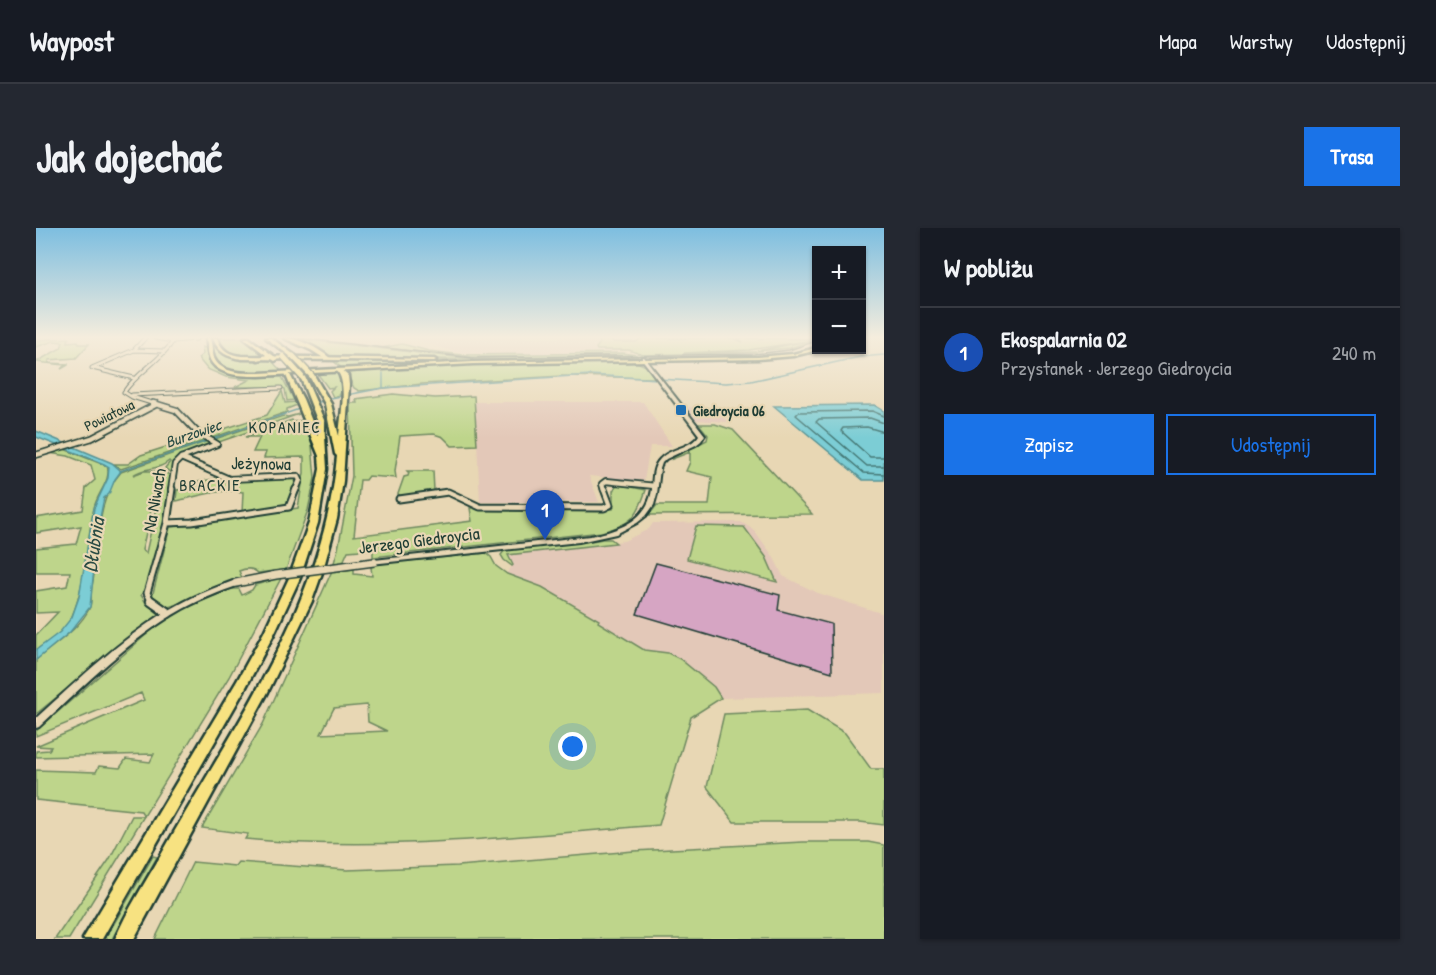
<!DOCTYPE html>
<html lang="pl">
<meta charset="utf-8">
<style>
body{margin:0;font-family:"Patrick Hand",sans-serif;background:#242831;color:#f1f3f6}
.controls{position:absolute;right:18px;top:18px;display:grid;overflow:hidden;border-radius:0px;box-shadow:0 2px 4px #0004}
.controls button{width:54px;height:54px;display:grid;place-items:center;padding:0;border:0;border-bottom:2px solid #363941;background:#171b24;color:#f1f3f6;font:30px sans-serif}
.you{position:absolute;left:537px;top:519px;width:21px;height:21px;margin:-15px;border:4px solid #fff;border-radius:50%;background:#1a73e8;box-shadow:0 0 0 9px #1a73e833}
.badge{display:grid;place-items:center;width:39px;height:39px;border-radius:50%;background:#1a73e8;color:#fff;font-size:20px;font-weight:700}
.pin{position:absolute;translate:-50% -50px;filter:drop-shadow(0 2px 3px #0008)}
.pin::after{content:'';position:absolute;top:32px;width:21px;height:18px;background:inherit;clip-path:polygon(0 0,100% 0,50% 100%)}
.list{margin:0;padding:0;list-style:none}
h2{display:flex;justify-content:space-between;align-items:center;height:78px;margin:0;padding:0 24px;font-size:26px}
h2 small{font-size:20px;font-weight:400;color:#9ea1a6}
.list li{display:grid;grid-template-columns:39px 1fr auto;gap:18px;align-items:center;box-sizing:border-box;height:90px;padding:0 24px;border-top:2px solid #363941}
.list b{display:block;font-size:22px;white-space:nowrap}
.list p{margin:0;font-size:20px;white-space:nowrap;color:#9ea1a6}
.list em{font-size:20px;font-style:normal;color:#9ea1a6}
.actions{display:flex;gap:12px;padding:18px 24px}
.actions a{flex:1;padding:14px 0;border:2px solid #1a73e8;border-radius:0px;text-align:center;font-size:21px;color:#1a73e8}
.actions .main{background:#1a73e8;color:#fff}
.map{position:relative;flex:none;width:848px;height:711px;overflow:hidden;border-radius:0px}
header{display:flex;align-items:center;gap:36px;box-sizing:border-box;height:84px;padding:0 30px;background:#171b24;border-bottom:2px solid #363941}
header strong{font-size:28px}
nav{display:flex;gap:33px;margin-inline-start:auto;font-size:21px}
.intro{display:flex;align-items:center;justify-content:space-between;box-sizing:border-box;height:144px;padding:0 36px}
h1{margin:0;font-size:42px}
.button{padding:15px 27px;border-radius:0px;background:#1a73e8;color:#fff;font-size:21px;font-weight:700}
main{display:flex;gap:36px;padding:0 36px}
aside{flex:1;background:#171b24;border-radius:0px;box-shadow:0 2px 4px #0004}
.map>svg:first-child{display:block}
</style>
<header>
<strong>Waypost</strong>
<nav><a>Mapa</a><a>Warstwy</a><a>Udostępnij</a></nav>
</header>
<div class="intro"><h1>Jak dojechać</h1><a class="button">Trasa</a></div>
<main>
<div class="map">
<svg width="848" height="711" viewBox="0 0 848 711">
<rect width="100%" height="100%" fill="#e8d7b4"/>
<filter id="ink" filterUnits="userSpaceOnUse"><feTurbulence type="fractalNoise" baseFrequency=".0167" numOctaves="2"/><feDisplacementMap in="SourceGraphic" scale="12" xChannelSelector="R" yChannelSelector="G"/><feConvolveMatrix kernelMatrix="1 2 1 2 8 2 1 2 1" color-interpolation-filters="sRGB"/></filter>
<g filter="url(#ink)">
<path fill="#e3c8b8" d="M376,110H765L703,121L454,126L418,124Z
M344,120L452,129L723,126L448,130L343,121Z
M439,174H607L636,218H614L608,253L553,248L563,274H444Z
M651,179H680L692,194L659,192Z
M705,294L718,302L737,328L747,348L782,365L848,386V465L685,470L678,459L644,431L632,425L609,422L562,394L563,392L548,382L506,359L470,346L477,337L472,327L588,313L613,301L617,295Z"/>
<path fill="#bed58b" stroke="#6e8960" stroke-width="1.5" fill-rule="evenodd" d="M33,110L32,114L42,113L43,116H53L40,130L13,132V135L32,136V137L25,141L29,137L0,134L25,120L27,114L18,113L0,119V112Z
M174,110H177C183,134 214,132 235,132L247,145C231,145 191,148 180,134C176,128 176,117 174,110Z
M181,110H207L232,128C217,131 192,131 184,117L185,112Z
M254,110L427,130L602,128L460,132L295,129Z
M565,110H574L577,114H600L605,110H697L707,114L702,110L780,111L754,120L721,123L771,113L713,122L648,125L721,124L607,127L593,122H561L560,120L564,115L562,111Z
M366,116L393,123L427,127L587,125L601,127L437,129L345,120Z
M166,119L170,120C173,154 221,149 246,149L258,172L251,173L249,161L244,159H199L213,152L190,149L171,141L162,130L167,126Z
M350,131L443,133L572,132L443,134L308,142L296,132Z
M598,133L610,138L619,150L526,148L386,156L323,163L318,160L311,145L430,136Z
M302,144L306,156L304,167L297,169L294,163L298,159L292,160L281,145Z
M246,163L249,175L260,174L261,177L251,181V184L176,210L169,207L231,187Z
M357,166L399,170L438,168L441,217L416,218L407,209L398,206L364,208L359,243L360,250L332,248L329,252H324L318,308L436,293L434,280L577,281V263L581,256L610,262C601,290 595,296 566,304L337,329V321L312,323L303,343L318,341V346L336,348L335,339L341,336L450,325L455,329L460,338L471,346L506,359L563,392L562,394L608,422L632,425L644,431L678,459L685,470L655,489L623,597C485,608 347,624 209,611L212,606L166,600L227,496L295,345L302,321L316,248L314,175H321L320,171ZM331,477L332,494L351,503L285,506L298,480Z
M263,186L183,214L179,211L247,188L252,189Z
M256,192L257,194L267,192L275,207L279,250L272,282L251,339L193,449L33,711H19L73,632L96,588H108L105,583L0,572V542L60,544L63,538L84,540L90,531L114,534L118,526L0,529V523L13,522L15,519L0,518L108,472L105,465L0,508V503L119,399L141,384L193,361H203L206,367L216,362L219,357L234,353L238,343L222,345C217,340 210,340 203,343L206,350C195,353 136,380 131,379C126,378 120,372 116,369L134,299L262,280L268,245V229L228,230L230,224H217L224,209H209Z
M663,196H679L697,202L776,286L613,287L621,277H673L676,249L650,243L654,234V224L636,231L637,229L671,212L672,207Z
M164,208L171,212L85,241L78,236H92L105,227Z
M172,213L178,216L142,231L135,245L129,240L134,234L133,233C120,244 109,238 97,247L108,243H124L106,322L110,325L128,243L135,249L128,297L111,356L105,367L110,375L123,386L0,486V432C17,416 42,403 53,381C57,374 54,365 56,358C65,319 57,276 85,244Z
M28,221L71,238C76,252 61,265 58,280C50,314 50,355 36,388C30,403 13,413 0,422V407L22,384L0,385V363L31,358L34,344H0V320L40,316L45,298L0,305V290L47,282L50,260L59,252L55,237L32,228L13,225Z
M371,243H397L398,263L367,269L362,266L368,249L372,248L373,245Z
M261,249L251,276L245,279L206,285L207,264C184,260 163,268 140,273L141,262L150,261L151,256L183,250L193,252Z
M660,298L708,299L730,329L741,354L651,331Z
M566,311H575L580,315L472,327L477,337L476,338L468,332L465,327L469,322C500,316 534,318 566,311Z
M771,482L809,505L835,541H848V597L824,594H698L671,559L688,486Z
M767,614H832L848,617V711H119L157,634L199,638L202,634L311,642L422,638L598,623Z
M117,628L121,629L76,711H69Z"/>
<path fill="#7ccdd5" stroke="#579395" stroke-width="1.5" d="M838,177L848,183V252H827L738,178Z
M0,203L76,235L85,243L79,251L73,266L68,270L63,294L54,379L34,404L0,432V422L24,404L36,389L43,369L58,280L72,250L73,239L68,236L0,209Z"/>
<g fill="none" stroke-linecap="round" stroke-linejoin="round">
<path stroke="#447774" stroke-width="1.5" d="M848,188L836,183L763,184L760,187L828,245L848,246
M848,195L834,190L783,191L780,194L831,238H848
M848,204L831,199L807,200L805,203L834,229H848"/>
<path stroke="#579395" stroke-width="1.5" d="M347,145V160
M84,243L295,170L347,160L554,147L690,155L715,153L824,129L848,127"/>
</g>
<path fill="#d6a5c3" stroke="#1f3d34" stroke-width="1.5" d="M620,335L744,367L742,382L795,396L796,444L601,386Z"/>
<g fill="none" stroke-linecap="round" stroke-linejoin="round">
<defs>
<path id="minor-far3" d="M119,110L137,113L160,111
M98,122L128,123
M98,150L56,140L98,122L109,110
M96,167L245,160
M122,177L96,169L88,164C101,144 125,133 137,113"/>
<path id="minor-far2" d="M117,175L140,182L162,205L181,216L145,230L139,236L135,262
M0,227L56,210L121,176
M145,230L193,251L262,248L264,252L260,262
M568,262L566,256L570,253L619,258"/>
<path id="minor-far1" d="M363,271L412,264L444,279L568,280L574,277L568,261
M131,295L156,294L253,279L260,261
M116,374L111,365L131,295L136,261"/>
<path id="minor" d="M115,373L132,385"/>
<path id="tertiary" d="M606,129H608L669,207L665,213L660,217L630,231L626,235L624,241L621,266L618,277L610,288L601,295L580,306L543,314L335,336L334,334L335,332H338L554,308C581,303 612,293 616,261C617,250 616,239 624,231C635,219 654,221 663,207L606,131Z
M197,353H203L204,355L203,357C184,364 165,371 147,381C93,411 49,457 3,499L0,500V490C45,450 89,406 142,377C160,367 178,360 197,353Z"/>
<path id="primary" d="M170,110H174C176,117 176,124 178,130C185,146 209,145 223,145L437,134L722,129L757,126L780,120L782,122L757,128L722,131L437,136L223,148C209,148 185,148 176,135C171,128 172,118 170,110Z
M177,110H181C186,123 194,127 206,128L398,131L400,132L398,133L206,131C192,129 182,125 177,110Z"/>
<path id="motorway" d="M208,110H213L242,131L239,133L233,129L222,132V130L230,127Z
M230,110H235L260,128L255,129Z
M248,110C263,110 282,120 294,130L289,131L275,122Z
M304,141L312,148L313,157L307,253L301,291L287,342L276,373L232,464L98,711H79C91,682 109,655 125,627C196,500 288,378 301,228L299,226L289,176L273,148L278,147L295,176L303,208C304,191 312,155 301,143Z
M249,145H253L267,171L282,208L281,192L264,148L269,149L288,192L291,241L282,295L264,350L239,404L210,459L66,711H47L201,453L228,404L253,350L273,295L284,241L283,228Z"/>
</defs>
<use href="#minor-far3" stroke="#1f3d34" stroke-width="5"/>
<use href="#minor-far2" stroke="#1f3d34" stroke-width="8"/>
<use href="#minor-far1" stroke="#1f3d34" stroke-width="9"/>
<use href="#minor" stroke="#1f3d34" stroke-width="12"/>
<use href="#tertiary" stroke="#1f3d34" stroke-width="4"/>
<use href="#primary" stroke="#1f3d34" stroke-width="5"/>
<use href="#motorway" stroke="#1f3d34" stroke-width="5"/>
<use href="#minor-far3" stroke="#e8d7b4" stroke-width="3"/>
<use href="#minor-far2" stroke="#e8d7b4" stroke-width="4.5"/>
<use href="#minor-far1" stroke="#e8d7b4" stroke-width="5"/>
<use href="#minor" stroke="#e8d7b4" stroke-width="8"/>
<use href="#tertiary" fill="#e8d7b4" fill-rule="evenodd"/>
<use href="#primary" fill="#f7e281" fill-rule="evenodd"/>
<use href="#motorway" fill="#f7e281" fill-rule="evenodd"/>
<path stroke="#1f3d34" stroke-width="1.5" d="M263,110L437,130L718,126L753,122L780,113"/>
<defs>
<path id="tertiary-bridge" d="M200,355L240,347L338,334"/>
<path id="motorway-bridge" d="M247,128L266,149
M257,128L276,148"/>
</defs>
<use href="#tertiary-bridge" stroke="#1f3d34" stroke-width="10" stroke-linecap="butt"/>
<use href="#motorway-bridge" stroke="#1f3d34" stroke-width="8" stroke-linecap="butt"/>
<use href="#tertiary-bridge" stroke="#e8d7b4" stroke-width="7"/>
<use href="#motorway-bridge" stroke="#f7e281" stroke-width="5"/>
</g>
</g>
<linearGradient id="sky" x2="0" y2="1"><stop stop-color="#7dbee0"/><stop offset="0.52" stop-color="#f5eddd"/><stop offset="1" stop-color="#f5eddd" stop-opacity="0"/></linearGradient>
<rect width="848" height="210" fill="url(#sky)"/>
<rect fill="#1f6fb2" stroke="#e8d7b4" stroke-width="2" x="639" y="176" width="12" height="12" rx="3"/>
<g text-anchor="middle" dominant-baseline="central" stroke-width="4.5" stroke-linejoin="round" paint-order="stroke">
<g font-size="15" font-weight="bold" fill="#1f3d34" stroke="#e8d7b4" text-anchor="start">
<text x="657" y="182">Giedroycia 06</text>
</g>
<g font-size="15" fill="#1f3d34" stroke="#e8d7b4">
<text transform="translate(73 187) rotate(-26)">Powiatowa</text>
</g>
<g font-size="16" letter-spacing="1.5" fill="#1f3d34" stroke="#e8d7b4">
<text x="249" y="199">KOPANIEC</text>
<text x="174" y="257">BRACKIE</text>
</g>
<g font-size="16" font-style="italic" fill="#284b44" stroke="#e8d7b4">
<text transform="translate(157 205) rotate(-19)">Burzowiec</text>
</g>
<g font-size="18" fill="#1f3d34" stroke="#e8d7b4">
<text transform="translate(225 235) rotate(1)">Jeżynowa</text>
<text transform="translate(118 272) rotate(-80)">Na Niwach</text>
<text transform="translate(383 312) rotate(-7)">Jerzego Giedroycia</text>
</g>
<g font-size="20" font-style="italic" fill="#284b44" stroke="#e8d7b4">
<text transform="translate(57 317) rotate(-82)">Dłubnia</text>
</g>
</g>
</svg>
<div class="controls">
<button>+</button>
<button>−</button>
</div>
<div class="you"></div>
<div class="pin badge" style="left:509px;top:312px;background:#1a4fb4">1</div>
</div>
<aside>
<h2>W pobliżu<small></small></h2>
<ul class="list">
<li><span class="badge" style="background:#1a4fb4">1</span><div><b>Ekospalarnia 02</b><p>Przystanek · Jerzego Giedroycia</p></div><em>240 m</em></li>
</ul>
<div class="actions"><a class="main">Zapisz</a><a>Udostępnij</a></div>
</aside>
</main>
